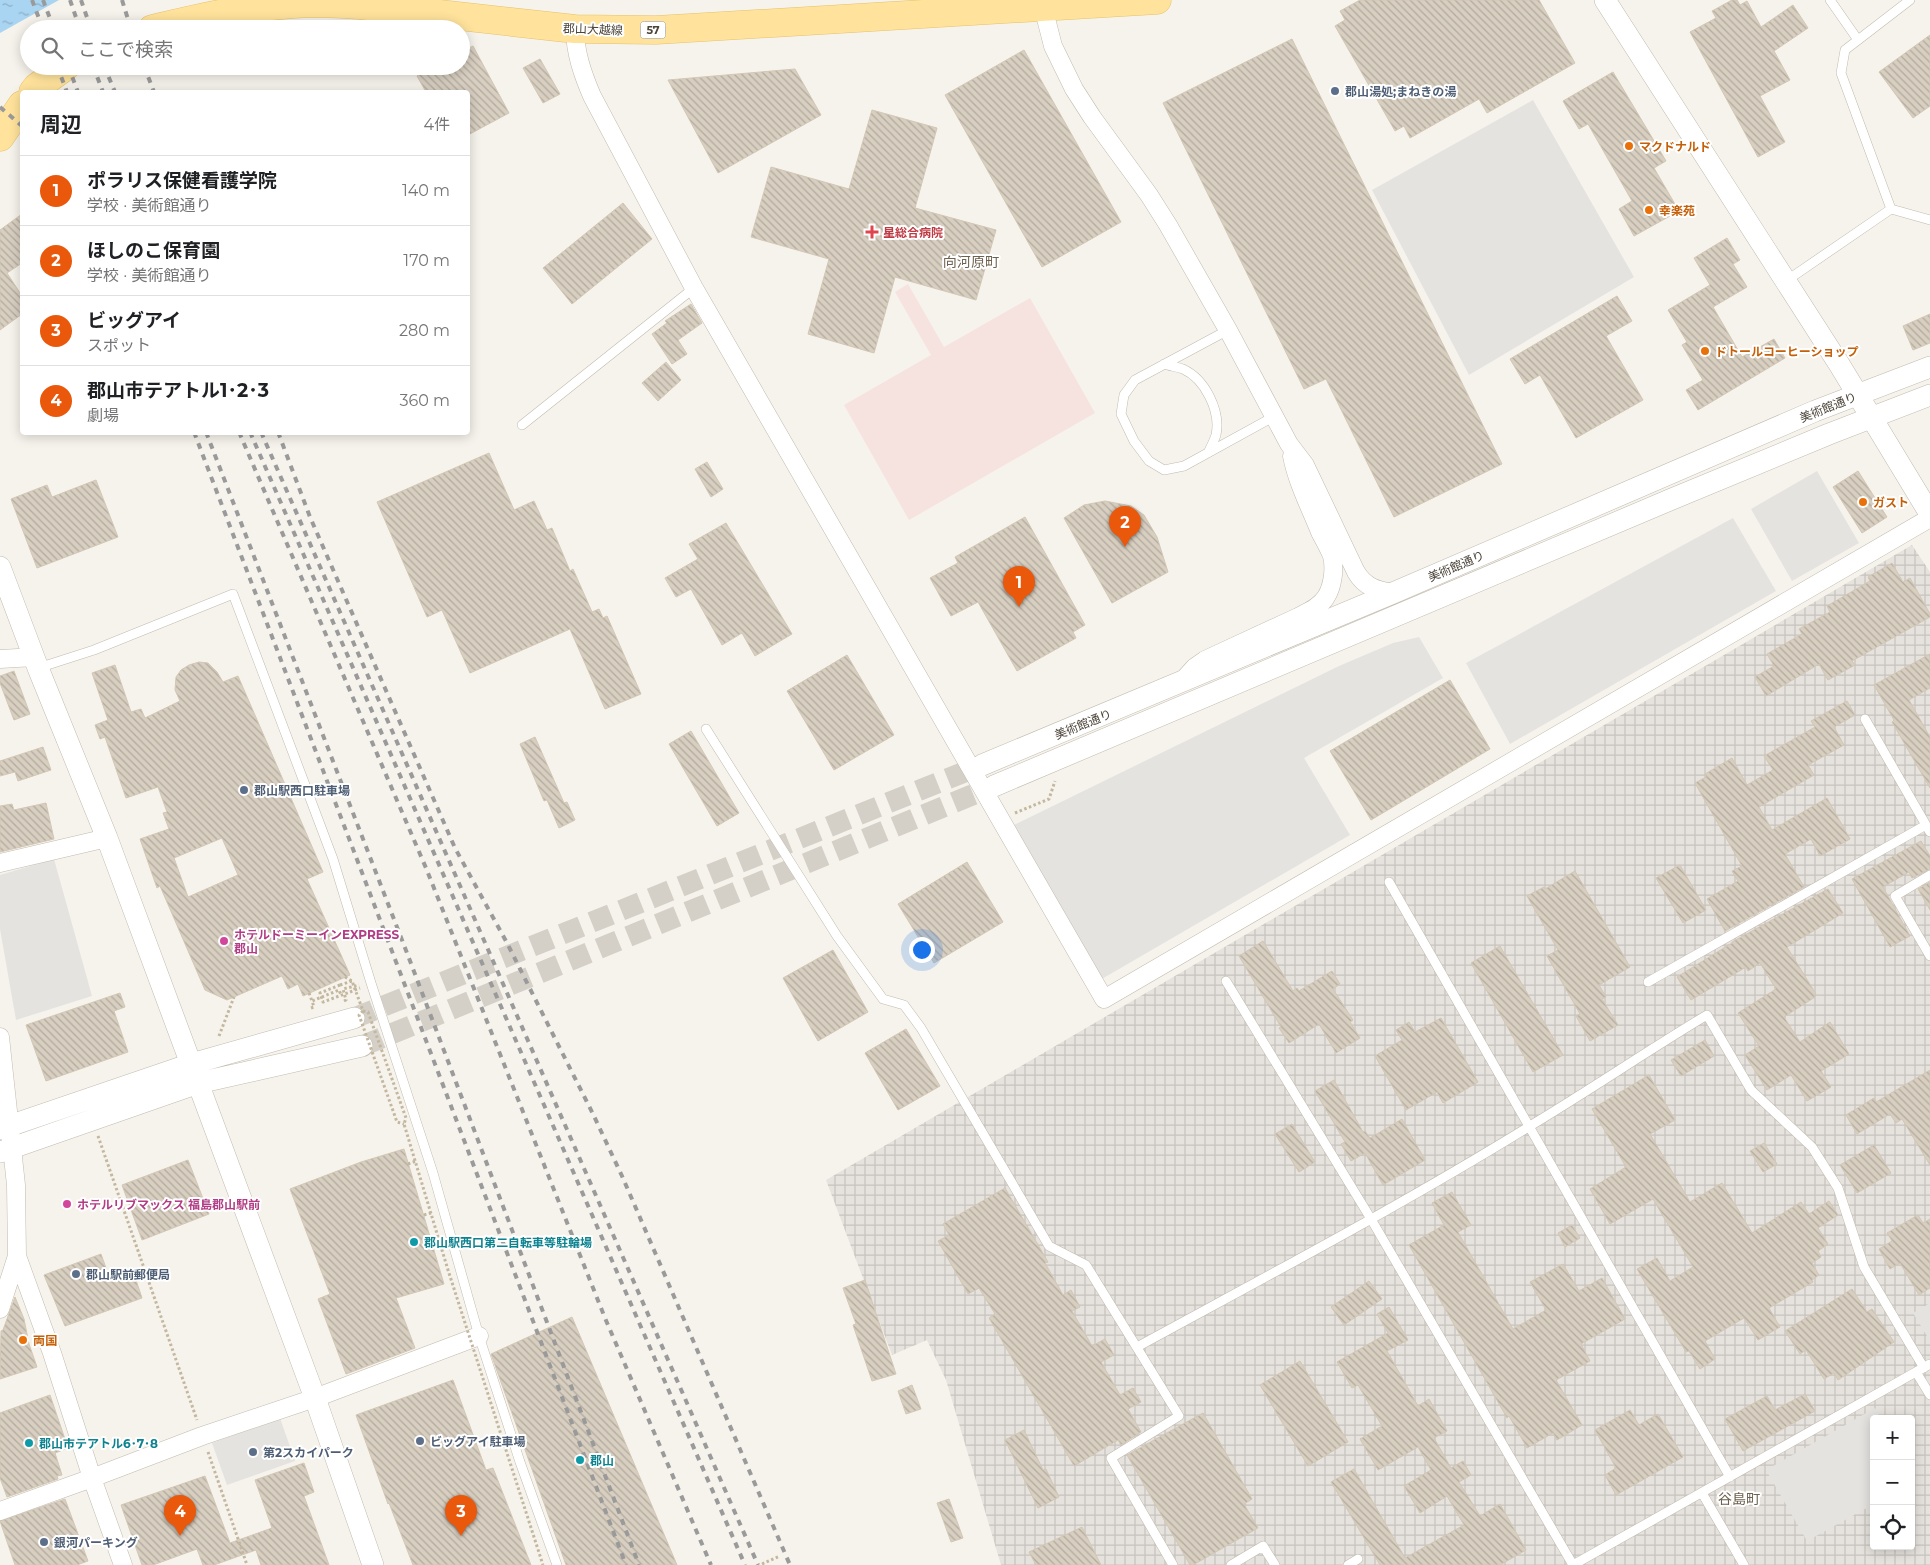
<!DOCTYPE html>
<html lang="ja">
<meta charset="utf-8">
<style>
body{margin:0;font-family:Montserrat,"Noto Sans JP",sans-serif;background:#f6f6f6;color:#202124}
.controls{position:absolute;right:15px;bottom:15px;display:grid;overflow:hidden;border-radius:5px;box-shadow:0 2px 12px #0003}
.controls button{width:45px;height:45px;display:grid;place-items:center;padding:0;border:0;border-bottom:1px solid #e0e0e0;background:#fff;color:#202124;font:25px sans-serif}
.you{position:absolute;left:921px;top:949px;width:18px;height:18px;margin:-12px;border:4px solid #fff;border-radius:50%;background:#1a73e8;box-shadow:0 0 0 8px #1a73e833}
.badge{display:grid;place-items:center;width:32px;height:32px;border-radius:50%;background:#ea580c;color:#fff;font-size:16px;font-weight:700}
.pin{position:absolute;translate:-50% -41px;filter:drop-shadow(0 1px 2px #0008)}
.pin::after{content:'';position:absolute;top:26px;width:18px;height:15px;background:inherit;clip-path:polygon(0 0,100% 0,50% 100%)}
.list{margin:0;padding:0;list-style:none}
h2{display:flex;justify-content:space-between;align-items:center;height:65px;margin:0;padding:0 20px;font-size:21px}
h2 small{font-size:16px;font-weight:400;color:#757577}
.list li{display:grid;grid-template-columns:32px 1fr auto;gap:15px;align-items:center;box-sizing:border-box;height:70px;padding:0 20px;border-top:1px solid #e0e0e0}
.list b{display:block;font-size:19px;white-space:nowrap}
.list p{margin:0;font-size:16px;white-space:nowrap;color:#757577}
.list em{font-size:16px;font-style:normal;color:#757577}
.icon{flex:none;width:28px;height:28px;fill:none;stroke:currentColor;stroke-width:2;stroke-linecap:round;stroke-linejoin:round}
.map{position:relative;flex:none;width:1930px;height:1565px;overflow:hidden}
.search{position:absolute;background:#fff;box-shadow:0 2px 12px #0003;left:20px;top:20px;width:450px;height:55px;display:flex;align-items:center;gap:12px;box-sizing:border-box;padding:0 18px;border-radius:28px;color:#757577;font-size:19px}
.panel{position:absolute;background:#fff;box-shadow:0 2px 12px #0003;left:20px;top:90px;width:450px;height:345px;border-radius:5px}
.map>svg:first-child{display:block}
</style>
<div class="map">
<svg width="1930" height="1565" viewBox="0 0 1930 1565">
<defs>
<pattern id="industrial-grid" width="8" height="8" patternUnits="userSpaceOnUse" patternTransform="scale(1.25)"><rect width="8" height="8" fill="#e6e2dd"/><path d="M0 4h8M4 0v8" fill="none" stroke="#c7c3be"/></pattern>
<pattern id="water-ripples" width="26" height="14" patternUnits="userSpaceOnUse" patternTransform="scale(1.25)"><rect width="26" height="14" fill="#a9d4f2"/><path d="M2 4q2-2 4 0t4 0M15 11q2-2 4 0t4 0" fill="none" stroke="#8caec5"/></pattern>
<pattern id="building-back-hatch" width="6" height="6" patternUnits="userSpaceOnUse" patternTransform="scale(1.25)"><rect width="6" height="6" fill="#d8cfc1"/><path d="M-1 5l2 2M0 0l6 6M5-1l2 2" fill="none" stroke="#b1aa9e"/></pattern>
</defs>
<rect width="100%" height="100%" fill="#f6f3ec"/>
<path fill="url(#industrial-grid)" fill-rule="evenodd" d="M1912,545L1930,572V1565H1001L946,1380L927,1340L892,1355L826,1180ZM1874,1419H1911V1546H1874Z"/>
<path fill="#f6e3e0" d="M908,284L944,347L1030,298L1095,413L909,520L844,405L931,355L895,292Z"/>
<path fill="#e5e3e0" d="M1533,100L1634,277L1469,375L1372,190Z
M1817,471L1859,543L1792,581L1751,509Z
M1733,518L1776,591L1510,744L1466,663Z
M1419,637L1443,678L1304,758L1350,835L1100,980L1012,826L1339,666L1393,643Z
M54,859L92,996L16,1020L0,929V875Z
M1930,1303V1341L1913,1313Z
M1875,1408L1881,1419H1874V1504L1807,1541L1766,1470Z
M280,1418L295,1461L227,1485L212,1443Z"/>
<path fill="url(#water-ripples)" d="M0,0H59L0,33Z"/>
<path fill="url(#building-back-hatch)" stroke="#d3c7b4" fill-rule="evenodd" d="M1360,0H1539L1575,63L1487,113L1479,99L1410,138L1404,126L1395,131L1335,26L1345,20L1340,11Z
M1732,0H1737L1740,5L1747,1L1761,27L1793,5L1808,28L1774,51L1790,80L1760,96L1785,142L1758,157L1690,32L1716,18L1712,11Z
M1930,35V106L1913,118L1879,72Z
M1292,39L1502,464L1394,517L1326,379L1304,389L1163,103Z
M473,46L509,113L468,135V92H426L417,76L435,66H461V52Z
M1024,50L1121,222L1042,267L945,95Z
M540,59L560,94L543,103L523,68Z
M795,69L821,115L718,173L668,80Z
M1613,72L1666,161L1654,168L1679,211L1634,236L1619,209L1632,201L1588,124L1579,129L1563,101Z
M872,110L937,128L915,208L996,230L976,300L895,277L874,353L808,334L829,259L751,237L771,167L849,189Z
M623,203L652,239L572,304L543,268Z
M22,214V263L7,273L22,296V314L0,330V230Z
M1727,238L1740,260L1733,264L1747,287L1713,307L1742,357L1774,339L1785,358L1698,410L1686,390L1703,380L1682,345L1687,342L1668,310L1710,285L1694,258Z
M1617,296L1632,321L1606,336L1643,400L1576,438L1540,375L1525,384L1510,359Z
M691,304L702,323L678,340L687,354L672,364L652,334L667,323L665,321Z
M1930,314V343L1913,350L1903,326Z
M666,362L681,380L658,401L642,383Z
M489,453L514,510L534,501L547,530L552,528L570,571L573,569L592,612L599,609L603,618L607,616L641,694L605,709L570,629L470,673L442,610L427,617L377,502Z
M707,462L723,489L711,497L695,469Z
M1858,471L1887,517L1862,533L1833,487Z
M96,480L118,537L37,568L11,499L47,485L52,497Z
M1105,501L1131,506L1144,515L1157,537L1168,572L1112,603L1064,518L1084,505Z
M1025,517L1085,625L1073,632L1076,638L1017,671L978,602L951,616L930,578L958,563L955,557Z
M726,523L792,634L755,656L742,633L722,645L691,589L676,597L665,578L698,559L689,544Z
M1892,563L1903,582L1910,578L1930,614V617L1852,661L1855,665L1828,680L1819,664L1766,696L1755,677L1774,666L1767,654L1802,634L1799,629L1830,612L1827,606L1870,581L1868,577Z
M1930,654V688L1909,700L1930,737V788L1892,722L1894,720L1874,685Z
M847,655L894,735L834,770L787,691Z
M199,662L208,663L217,672L223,682L238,676L323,872L307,879L350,975L303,996L298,984L288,989L282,976L227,1000L205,990L160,886L157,888L140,839L169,829L163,813L167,812L158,787L126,798L105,737L100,739L95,725L108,720L92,673L115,665L131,712L141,709L145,718L180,701L175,690L176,677L181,670L189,665ZM222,838L238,875L188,897L174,858Z
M14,671L30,714L14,720L0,683V676Z
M1450,680L1490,749L1371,820L1330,751Z
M1847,701L1855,715L1834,727L1844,745L1808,765L1814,775L1759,807L1772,830L1827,798L1850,839L1820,856L1811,839L1785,854L1804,887L1725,931L1707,899L1738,881L1732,871L1742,866L1695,783L1706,777L1705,774L1732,758L1747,785L1773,770L1764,756L1815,727L1811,721Z
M691,731L739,813L717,826L669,744Z
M535,737L564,803L567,802L575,820L559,828L547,800L544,801L520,744Z
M43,747L51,770L18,781L15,772L0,776V761Z
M46,803L54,839L0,852V806L12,804L14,810Z
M1921,841L1930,856V869L1912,878L1909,872L1883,887L1910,936L1890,947L1852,879Z
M967,862L1003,922L934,963L898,904Z
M1680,865L1706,910L1683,923L1656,878Z
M1575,871L1630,967L1599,985L1606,997L1602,999L1618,1025L1590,1041L1576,1016L1580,1014L1547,956L1558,950L1527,896L1544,887L1545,889Z
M1930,882V910L1918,889Z
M1828,889L1843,913L1787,947L1816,994L1814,995L1815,997L1784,1017L1800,1042L1830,1022L1849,1054L1821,1071L1831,1087L1807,1101L1791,1075L1767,1090L1745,1055L1759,1046L1738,1013L1776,989L1760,963L1748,971L1746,967L1691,1000L1677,977L1732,943V942Z
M1263,941L1293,991L1297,988L1299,991L1332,971L1340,984L1333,989L1353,1020L1350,1022L1360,1038L1336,1053L1319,1024L1289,1043L1279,1028L1281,1027L1239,956Z
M1500,946L1563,1055L1533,1072L1471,963Z
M833,950L868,1012L818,1041L783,978Z
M120,993L125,1007L114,1011L128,1052L46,1081L26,1025Z
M1441,1018L1478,1082L1443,1103L1437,1092L1406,1110L1375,1056L1402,1040L1396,1030L1409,1022L1415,1032Z
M906,1029L940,1086L898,1110L865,1053Z
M1705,1040L1714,1056L1681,1076L1671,1060Z
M1930,1070V1165L1902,1119L1896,1123L1890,1114L1857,1134L1846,1115L1874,1098L1876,1102Z
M1649,1075L1675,1120L1650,1134L1690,1202L1722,1183L1752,1233L1801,1202L1809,1214L1829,1201L1838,1215L1818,1228L1828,1244L1818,1251L1821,1257L1812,1263L1819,1275L1812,1280L1813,1282L1769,1308L1780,1327L1758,1340L1744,1318L1705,1341L1715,1359L1700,1369L1689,1351L1686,1352L1637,1269L1657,1258L1670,1281L1693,1267L1653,1199L1610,1224L1590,1189L1626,1167L1592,1109Z
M1334,1080L1363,1132L1365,1131L1370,1138L1402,1119L1425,1160L1383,1185L1365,1153L1351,1161L1341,1144L1345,1142L1315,1091Z
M1292,1124L1315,1162L1299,1172L1275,1134Z
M1764,1143L1777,1164L1763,1172L1750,1151Z
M1874,1145L1891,1173L1857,1193L1840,1165Z
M404,1149L444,1284L396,1298L415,1348L346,1374L318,1299L330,1294L290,1189L361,1162Z
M188,1160L209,1214L142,1240L122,1185Z
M1005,1188L1048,1262L1045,1263L1063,1295L1071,1290L1080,1307L1072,1311L1092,1346L1105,1339L1114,1355L1101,1362L1120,1395L1133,1388L1141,1402L1128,1409L1141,1432L1121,1445L1118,1440L1074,1466L989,1318L995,1314L979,1288L968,1294L938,1241L949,1235L943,1224Z
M1452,1192L1471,1225L1458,1232L1513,1329L1546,1310L1530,1282L1563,1264L1579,1291L1602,1278L1625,1319L1581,1344L1590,1361L1556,1380L1582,1425L1557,1440L1553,1433L1527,1448L1509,1416L1507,1418L1409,1245L1444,1225L1432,1203Z
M1918,1215L1923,1223L1930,1219V1288L1919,1295L1900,1263L1890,1269L1879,1249L1892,1241L1887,1233Z
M1572,1225L1580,1238L1565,1247L1558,1233Z
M101,1254L110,1279L133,1271L142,1298L65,1326L44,1275Z
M865,1280L896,1374L872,1381L853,1325L856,1324L843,1288Z
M1369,1281L1382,1299L1344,1325L1331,1307Z
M1852,1289L1867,1312L1872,1309L1894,1342L1838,1380L1834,1373L1824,1379L1806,1350L1800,1354L1785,1331Z
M15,1297L24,1319L29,1344L37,1367L0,1379L1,1331L3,1330Z
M1389,1307L1408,1340L1387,1351L1418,1406L1429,1399L1447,1431L1434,1438L1451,1468L1463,1461L1471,1475L1459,1482L1480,1516L1500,1504L1526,1550L1500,1565H1380L1331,1482L1354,1469L1405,1558L1464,1525L1447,1496L1420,1513L1404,1486L1431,1470L1418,1447L1378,1470L1360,1439L1382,1426L1358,1385L1352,1388L1337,1362L1388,1333L1377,1314Z
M572,1317L677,1565H566L491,1354Z
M1300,1361L1348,1442L1308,1466L1260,1385Z
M453,1380L486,1470L493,1468L531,1565H413L389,1503L388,1504L356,1415Z
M912,1385L921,1409L906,1414L898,1391Z
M1805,1394L1815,1411L1743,1451L1725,1419L1767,1396L1775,1410Z
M50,1395L68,1448L55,1453L62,1475L57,1476L58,1479L7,1497L0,1478V1413Z
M1630,1410L1639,1425L1658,1414L1683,1457L1616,1495L1605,1475L1616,1468L1595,1430Z
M1203,1413L1252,1499L1244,1504L1258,1528L1193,1565H1190L1127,1455Z
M1024,1430L1043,1470L1046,1469L1059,1497L1038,1508L1005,1440Z
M304,1463L314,1492L304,1496L329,1565H261L256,1550L214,1565H203L197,1549L153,1565H142L121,1505L205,1476L230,1543L272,1528L255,1480Z
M65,1499L88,1561L77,1565H15L0,1521Z
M949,1499L963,1538L951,1542L937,1503Z
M1082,1527L1101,1565H1036L1029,1552Z"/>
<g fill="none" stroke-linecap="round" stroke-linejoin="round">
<path stroke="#d4d0c8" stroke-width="21" stroke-dasharray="21 11" stroke-linecap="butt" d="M354,1018L982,765
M362,1046L994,786"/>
<defs>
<path id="service" d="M1830,0L1858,40
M1891,209L1841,73L1845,50L1910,0
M1786,281L1891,209L1930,220
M1228,330L1135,380L1124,395L1121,414L1134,441L1149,461L1164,470L1184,466L1275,416
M1164,364C1170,366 1177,367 1183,369C1205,379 1221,411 1216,435C1214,441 1211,447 1208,453
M522,425L694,288
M38,668L94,650L233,594L333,859L371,983L433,1173L479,1336L520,1462L557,1565
M1865,719L1930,832
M706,729L837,936L883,999L904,1005L921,1028L1049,1246L1086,1265L1179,1416L1111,1458L1173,1565
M1930,875L1895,896L1930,956
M1389,882L1730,1477
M1226,981L1371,1219L1573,1565
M1648,982L1926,825
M1137,1347C1269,1275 1402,1205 1530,1126C1590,1090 1647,1051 1707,1015L1751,1090L1812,1147L1838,1188L1864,1267L1924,1368
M1916,1372L1930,1395
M1702,1493L1744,1565
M1231,1565L1263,1546L1275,1565
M1348,1565L1358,1559
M1573,1565L1930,1364"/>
<path id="minor" d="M1043,7L1053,46L1074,89L1092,117L1149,195L1168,225L1228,330L1289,444L1305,465L1356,572C1365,587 1376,590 1393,593
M575,29C575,53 583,75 592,96L694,288L1104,999L1930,518
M0,659L35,657
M1185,678L1195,667L1205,660L1298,617C1308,612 1320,607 1326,597C1333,586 1335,568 1332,556C1329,548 1324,540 1320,532C1310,507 1297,482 1292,456
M0,863L107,838
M0,1037L16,1185L17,1256L52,1353L92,1478L123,1565
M0,1309L17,1256
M0,1511L92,1478L202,1436L315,1398L479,1336"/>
<path id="tertiary" d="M1605,0L1839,364L1930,514
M0,567L38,668L107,838L315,1398L373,1565
M982,765L1393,593L1815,411L1930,367
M994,786L1672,499L1829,434L1930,395
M0,1129L191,1064L354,1018
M0,1152L198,1083L362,1046"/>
<path id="primary" d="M152,29C198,18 246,7 294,4C316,2 338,4 359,5L575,29L656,30L1157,0
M33,92L37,87L66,66
M0,137L22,105"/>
</defs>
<use href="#service" stroke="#c2bbae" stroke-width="10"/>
<use href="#minor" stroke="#c2bbae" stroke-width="19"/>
<use href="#tertiary" stroke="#c2bbae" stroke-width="22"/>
<use href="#primary" stroke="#e6c16a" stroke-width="29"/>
<path stroke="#c4b79f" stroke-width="3" stroke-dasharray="2.5 2.5" stroke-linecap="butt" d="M1015,813L1049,799L1055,781
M340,985L352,981
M350,992L360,988
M309,993L312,1001
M344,1001L346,1000L343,989L359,985
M311,1008L314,1007L312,1001L339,990L341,995
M219,1036L234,997
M98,1136L197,1420
M408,1164L416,1161
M424,1215L431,1213
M208,1452L247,1565
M762,1564L780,1556"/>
<use href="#service" stroke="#fff" stroke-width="9"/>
<use href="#minor" stroke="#fff" stroke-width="18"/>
<use href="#tertiary" stroke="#fff" stroke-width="21"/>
<use href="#primary" stroke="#ffe39c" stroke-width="28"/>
<path stroke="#9a9a9a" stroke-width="4" stroke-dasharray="6 6" stroke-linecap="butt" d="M32,0L43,29
M43,0L54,29
M70,0L80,29
M81,0L91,29
M122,0L131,29
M57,66L67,92
M68,66L78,92
M93,66L103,92
M104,66L115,92
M144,66L154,92
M0,107L22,126
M194,432L626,1565
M206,432L407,953L639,1565
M239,432L426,868L605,1318L711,1565
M250,432L745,1565
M261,432L758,1565
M278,432L310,517L455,848L507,943L593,1114L622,1176L790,1565"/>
<path stroke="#c4b79f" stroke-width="3" stroke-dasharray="2.5 2.5" stroke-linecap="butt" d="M345,977L352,981L363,1011L368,1012L406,1118L404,1124L448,1270L543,1565
M340,985L320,993L323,1002L350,992
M363,1011L359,1015L397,1122L404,1124"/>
</g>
<g fill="#5c6f8a" stroke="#fff" stroke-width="2">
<circle cx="1335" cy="91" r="5"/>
<circle cx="244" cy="790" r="5"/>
<circle cx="76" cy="1274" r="5"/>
<circle cx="420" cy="1441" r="5"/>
<circle cx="253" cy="1452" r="5"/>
<circle cx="44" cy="1542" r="5"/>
</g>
<g fill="#e8710a" stroke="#fff" stroke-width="2">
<circle cx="1629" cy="146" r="5"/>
<circle cx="1649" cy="210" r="5"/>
<circle cx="1705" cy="351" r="5"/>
<circle cx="1863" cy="502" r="5"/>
<circle cx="23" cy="1340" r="5"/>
</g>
<path fill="#e0444e" stroke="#fff" stroke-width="2" d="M869.5 224.5h5v5h5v5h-5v5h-5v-5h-5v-5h5z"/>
<g fill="#d1479c" stroke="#fff" stroke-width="2">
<circle cx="224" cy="941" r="5"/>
<circle cx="67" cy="1204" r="5"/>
</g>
<g fill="#0f9aa8" stroke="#fff" stroke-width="2">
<circle cx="414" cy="1242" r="5"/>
<circle cx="29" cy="1443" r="5"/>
<circle cx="580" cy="1460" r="5"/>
</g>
<g text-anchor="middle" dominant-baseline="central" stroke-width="4" stroke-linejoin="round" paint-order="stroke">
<rect fill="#fff" stroke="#817c74" stroke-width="1" x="640.5" y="21.5" width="25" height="17" rx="4"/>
<g font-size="11" font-weight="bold" fill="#4b4439">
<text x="653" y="30">57</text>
</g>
<g font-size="12" fill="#4b4439" stroke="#fff">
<text transform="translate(593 29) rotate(2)">郡山大越線</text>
<text transform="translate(1828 407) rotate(-22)">美術館通り</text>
<text transform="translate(1456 566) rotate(-23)">美術館通り</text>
<text transform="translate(1083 724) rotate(-22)">美術館通り</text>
</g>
<g font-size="12" font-weight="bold" fill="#4e5e75" stroke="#fff" text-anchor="start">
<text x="1345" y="91">郡山湯処;まねきの湯</text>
<text x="254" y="790">郡山駅西口駐車場</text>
<text x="86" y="1274">郡山駅前郵便局</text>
<text x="430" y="1441">ビッグアイ駐車場</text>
<text x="263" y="1452">第2スカイパーク</text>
<text x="54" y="1542">銀河パーキング</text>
</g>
<g font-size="12" font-weight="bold" fill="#c56008" stroke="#fff" text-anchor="start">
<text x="1639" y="146">マクドナルド</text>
<text x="1659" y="210">幸楽苑</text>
<text x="1715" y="351">ドトールコーヒーショップ</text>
<text x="1873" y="502">ガスト</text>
<text x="33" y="1340">両国</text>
</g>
<g font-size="12" font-weight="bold" fill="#be3a42" stroke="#fff" text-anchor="start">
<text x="883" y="232">星総合病院</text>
</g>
<g font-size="12" font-weight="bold" fill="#b23c85" stroke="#fff" text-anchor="start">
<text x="234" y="934">ホテルドーミーインEXPRESS<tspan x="234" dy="14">郡山</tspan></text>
<text x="77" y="1204">ホテルリブマックス 福島郡山駅前</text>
</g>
<g font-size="12" font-weight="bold" fill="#0d838f" stroke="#fff" text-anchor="start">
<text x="424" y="1242">郡山駅西口第二自転車等駐輪場</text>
<text x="39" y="1443">郡山市テアトル6･7･8</text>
<text x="590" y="1460">郡山</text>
</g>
<g font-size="14" fill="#6e6250" stroke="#fff">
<text x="971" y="262">向河原町</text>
<text x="1739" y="1499">谷島町</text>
</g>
</g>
</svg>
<div class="controls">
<button>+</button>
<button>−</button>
<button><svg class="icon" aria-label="locate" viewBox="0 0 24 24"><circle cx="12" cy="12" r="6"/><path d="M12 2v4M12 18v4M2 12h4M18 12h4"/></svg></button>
</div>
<div class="you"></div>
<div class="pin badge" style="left:1019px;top:607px">1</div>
<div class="pin badge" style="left:1125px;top:547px">2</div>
<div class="pin badge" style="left:461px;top:1536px">3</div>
<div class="pin badge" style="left:180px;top:1536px">4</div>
<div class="search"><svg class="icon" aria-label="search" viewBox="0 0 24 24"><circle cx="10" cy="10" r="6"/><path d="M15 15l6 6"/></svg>ここで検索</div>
<section class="panel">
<h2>周辺<small>4件</small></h2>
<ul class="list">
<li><span class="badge">1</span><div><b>ポラリス保健看護学院</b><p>学校 · 美術館通り</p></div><em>140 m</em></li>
<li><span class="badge">2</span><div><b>ほしのこ保育園</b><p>学校 · 美術館通り</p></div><em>170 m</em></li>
<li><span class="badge">3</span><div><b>ビッグアイ</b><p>スポット</p></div><em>280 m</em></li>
<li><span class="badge">4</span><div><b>郡山市テアトル1･2･3</b><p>劇場</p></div><em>360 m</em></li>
</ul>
</section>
</div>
